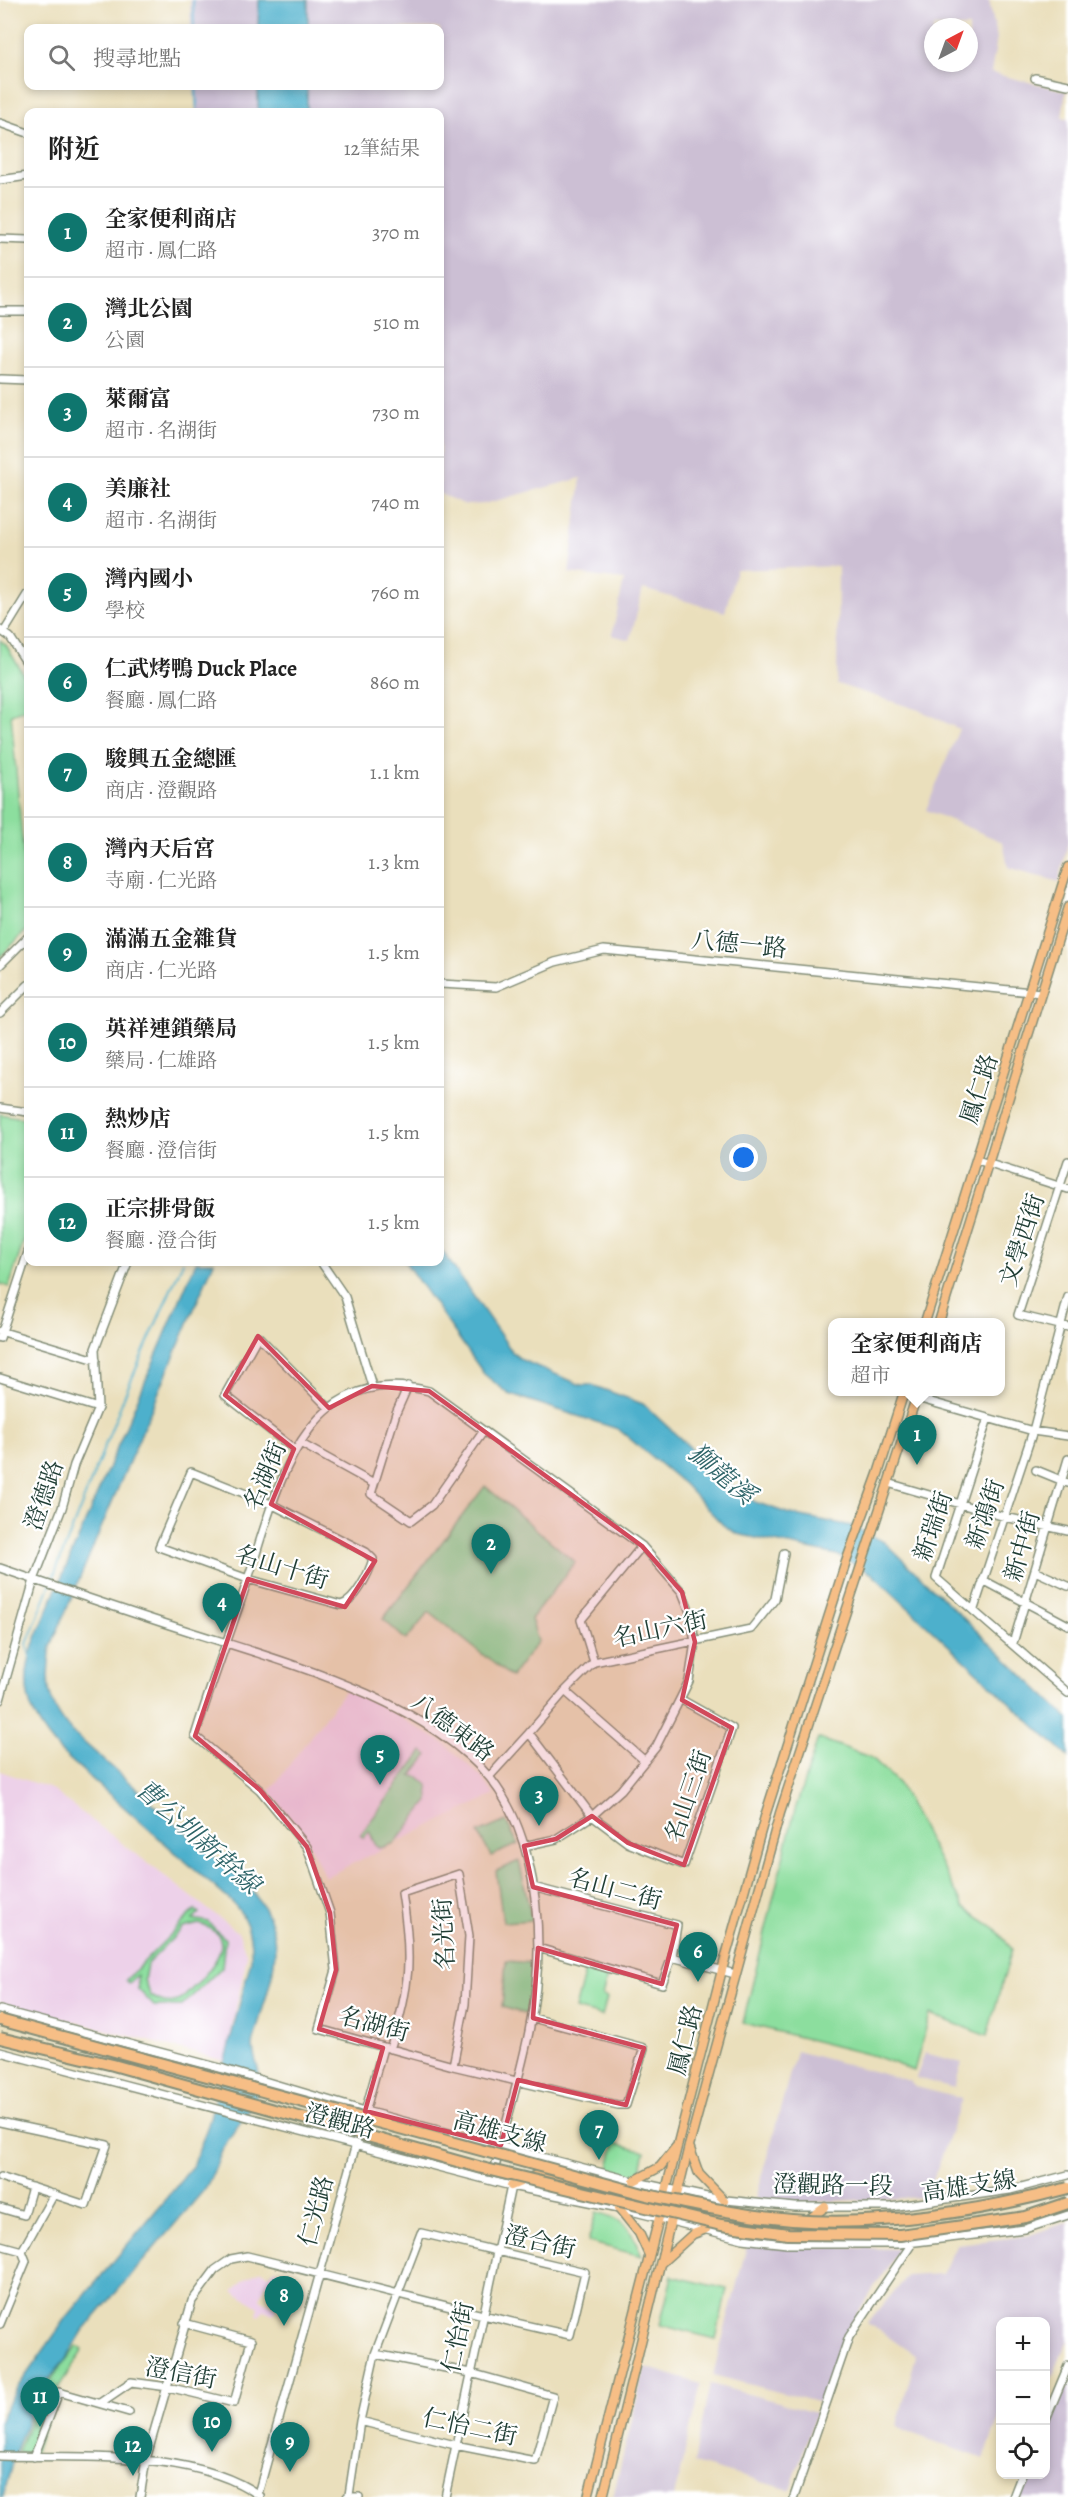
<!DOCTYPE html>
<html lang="zh-TW">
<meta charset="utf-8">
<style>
body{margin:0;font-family:Alegreya,"Noto Serif TC",serif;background:#f6f6f6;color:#222}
.controls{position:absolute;right:18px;bottom:18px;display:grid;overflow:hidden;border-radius:12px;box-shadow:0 3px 9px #0003}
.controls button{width:54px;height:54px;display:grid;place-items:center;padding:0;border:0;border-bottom:2px solid #e0e0e0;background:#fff;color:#222;font:30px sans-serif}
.compass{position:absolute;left:924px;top:18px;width:54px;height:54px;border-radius:50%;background:#fff;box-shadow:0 3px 9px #0003;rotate:41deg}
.you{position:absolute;left:744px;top:1158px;width:21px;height:21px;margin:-15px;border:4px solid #fff;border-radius:50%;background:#1a73e8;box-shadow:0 0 0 9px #1a73e833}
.badge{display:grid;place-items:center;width:39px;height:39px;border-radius:50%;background:#0f766e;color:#fff;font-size:20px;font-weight:700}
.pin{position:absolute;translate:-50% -50px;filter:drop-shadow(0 2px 3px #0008)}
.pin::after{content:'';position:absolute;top:32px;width:21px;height:18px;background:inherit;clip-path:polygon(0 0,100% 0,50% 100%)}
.popup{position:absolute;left:828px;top:1318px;width:177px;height:78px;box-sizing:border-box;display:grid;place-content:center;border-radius:12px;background:#fff;filter:drop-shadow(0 2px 4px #0005);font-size:20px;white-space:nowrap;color:#767676}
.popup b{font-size:22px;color:#222}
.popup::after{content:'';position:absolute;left:50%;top:100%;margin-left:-12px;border:12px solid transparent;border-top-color:#fff}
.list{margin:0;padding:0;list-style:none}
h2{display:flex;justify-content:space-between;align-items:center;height:78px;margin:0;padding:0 24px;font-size:26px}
h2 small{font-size:20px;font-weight:400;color:#767676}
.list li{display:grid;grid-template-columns:39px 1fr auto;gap:18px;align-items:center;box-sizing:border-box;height:90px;padding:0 24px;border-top:2px solid #e0e0e0}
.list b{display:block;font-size:22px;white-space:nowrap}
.list p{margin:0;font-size:20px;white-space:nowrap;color:#767676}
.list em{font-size:20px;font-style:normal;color:#767676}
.icon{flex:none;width:33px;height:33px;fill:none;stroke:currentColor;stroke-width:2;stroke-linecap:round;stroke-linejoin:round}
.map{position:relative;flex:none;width:1068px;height:2497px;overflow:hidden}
.search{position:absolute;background:#fff;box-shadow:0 3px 9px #0003;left:24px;top:24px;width:420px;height:66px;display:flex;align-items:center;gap:15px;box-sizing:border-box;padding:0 21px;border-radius:12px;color:#767676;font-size:22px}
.panel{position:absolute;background:#fff;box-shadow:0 3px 9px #0003;left:24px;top:108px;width:420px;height:1158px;border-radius:12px}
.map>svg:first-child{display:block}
</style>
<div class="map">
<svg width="1068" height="2497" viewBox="0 0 1068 2497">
<rect width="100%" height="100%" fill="#fff"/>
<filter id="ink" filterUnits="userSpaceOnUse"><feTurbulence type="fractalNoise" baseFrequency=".0167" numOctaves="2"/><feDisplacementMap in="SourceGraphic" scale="12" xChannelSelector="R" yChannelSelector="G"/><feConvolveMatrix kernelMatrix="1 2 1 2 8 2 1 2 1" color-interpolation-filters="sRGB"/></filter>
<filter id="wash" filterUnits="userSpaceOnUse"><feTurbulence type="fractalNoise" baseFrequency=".008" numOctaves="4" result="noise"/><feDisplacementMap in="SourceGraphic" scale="24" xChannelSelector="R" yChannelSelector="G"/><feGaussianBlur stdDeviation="1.35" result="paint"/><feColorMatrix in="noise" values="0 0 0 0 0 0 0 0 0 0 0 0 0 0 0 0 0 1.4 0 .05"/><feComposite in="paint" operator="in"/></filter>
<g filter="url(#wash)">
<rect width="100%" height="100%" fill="#eadfbc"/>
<path fill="#edd1e9" d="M345,1690L379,1705L446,1745L483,1779L494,1795L325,1877L310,1846L270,1791Z
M0,1771L51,1789L239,1933L247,1956L225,2061L0,2002Z
M275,2269L279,2271L273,2285L266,2284L260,2299L277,2308L273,2314L264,2310L259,2316L257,2315L259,2307L233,2291L245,2279L262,2270L269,2275Z"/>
<path fill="#ccbfd4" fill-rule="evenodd" d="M190,0H989L997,38L991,73L1066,91L1062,117L1068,119V843L1059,882L1008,867L1003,842L926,810L959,729L919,710L837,684L838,566L736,570L725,612L643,589L630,640L612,635L624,580L569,573L581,478L484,504L466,505L440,494V112H196L194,86H440V28H191ZM933,27H969V63H933Z
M796,2051L910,2081L916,2087L962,2099L927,2197L788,2203L756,2198Z
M925,2053L962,2063L954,2088L916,2078Z
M1068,2222V2340L1046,2391V2322H1000V2416L984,2459L905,2431L897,2425L916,2356L868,2323L907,2276L942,2274L957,2244L1027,2236Z
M747,2245L899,2249L851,2324L820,2403L713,2375Z
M645,2367L701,2384L674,2497H613Z
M1068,2382V2497H1018L1027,2475L1046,2474V2433Z
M710,2384L816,2412L790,2490L694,2463Z"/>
<path fill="#8cde9e" stroke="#568e69" stroke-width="1.5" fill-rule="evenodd" d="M0,640L6,645L28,682V708L11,714L24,861L28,862V929L0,957Z
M0,1114L28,1119V1228L9,1287L0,1284Z
M485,1486L575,1562L531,1619L538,1641L511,1677L429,1612L406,1640L383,1619Z
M818,1738L872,1758L899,1784L964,1908L995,1928L1012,1949L987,2036L930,2014L914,2071L875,2056L743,2023L794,1813Z
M423,1751L428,1755L411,1776L419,1777L428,1785L429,1800L395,1843L381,1848L376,1846L369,1831L364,1838L360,1835Z
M506,1821L518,1844L491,1856L478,1833Z
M519,1861L532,1920L503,1922L496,1871Z
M195,1910L199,1913L193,1919L208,1922L225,1939L222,1967L182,2006H154L138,1989L137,1976L129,1983L126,1980ZM199,1924C241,1936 213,1966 196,1985C189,1991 183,2001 174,2002C165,2004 158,2000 151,1996L144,1980L147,1964L183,1928Z
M506,1961L532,1963L529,2015L502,2007Z
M585,1971L607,1978L602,1996L607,1998L602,2016L575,2009Z
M615,2143L645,2151L640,2174L635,2178L608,2171Z
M596,2212C626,2219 631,2228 642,2256L588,2242Z
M672,2276L727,2289L716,2339L660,2325Z
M77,2346L83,2350L58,2388L34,2454L18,2452L40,2394Z"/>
<path fill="#4db0cc" stroke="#367680" stroke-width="1.5" d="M259,0H308V28H258Z
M258,86H307V112H258Z
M440,1248L513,1353L522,1360L581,1385H592L643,1404L736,1490L755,1502L790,1514L852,1526L884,1542L1068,1718V1757L871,1573L837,1555L737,1534L723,1525L684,1484L618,1429L509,1394L484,1374L405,1262H440Z
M196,1262H214L51,1646C46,1684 45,1700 71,1731L248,1887C296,1938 268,1982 254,2040C250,2054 261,2068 259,2081C256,2107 238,2123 225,2145C217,2159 214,2176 204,2190L83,2331L66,2359L38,2392L14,2456L3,2497H0V2422L10,2398L67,2317L193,2166L208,2125L251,1960C252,1939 249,1922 235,1905L59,1750C27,1714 18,1686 35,1640Z"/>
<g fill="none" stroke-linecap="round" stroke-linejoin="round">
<path stroke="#4db0cc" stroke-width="2" d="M193,0L194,28
M196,86L197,112
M30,1657L27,1644L126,1392L183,1262"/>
</g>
</g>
<g filter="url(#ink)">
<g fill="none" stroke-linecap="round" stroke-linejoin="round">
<defs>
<path id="minor" d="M1035,78L1068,85
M0,123L28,133
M0,180L28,176
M0,239L28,240
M0,311H28
M0,379L28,380
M0,630L10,637L28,665
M4,632L28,593
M0,965L28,937
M440,984L496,987L555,962L604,950L1041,993
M0,1013L28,985
M0,1108L28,1112
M977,1160L1068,1189
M1068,1161L1018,1315L1068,1327
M321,1262L345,1297L372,1386
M0,1331L96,1360
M0,1338L28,1252
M0,1378L98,1408
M408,1386L396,1413L371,1494L411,1521L432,1505L483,1432
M903,1394L1033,1431L1068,1436
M988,1418L936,1578L1068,1693
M300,1443L374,1484
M294,1449L225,1395L258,1336L329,1408
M1036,1470L1068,1483
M191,1472L271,1504L366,1552L373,1559C369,1573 355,1602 341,1605L248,1579L159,1547Z
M888,1483L1005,1517L1068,1531
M642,1546L581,1620L594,1662L751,1629L775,1599L784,1553
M0,1568C61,1589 123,1610 185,1630C281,1661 423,1698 490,1778C527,1824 538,1891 538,1949C538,2026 511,2098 494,2172
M1035,1571L1068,1586
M983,1580L1068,1625
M974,1609L1033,1431L1068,1297
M1013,1643L1068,1459
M565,1691L594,1662
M0,1700L34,1580L62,1508L74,1465L98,1408L95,1349L128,1262
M645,1761L565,1691L529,1733L592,1816L628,1843L684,1865L732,1728L682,1700
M489,1777L529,1733
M524,1846L556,1839L592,1816L621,1790L656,1747L689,1681L695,1642L690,1612L682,1592L642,1546L429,1391C303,1359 277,1490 248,1579C231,1632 211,1683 195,1736L260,1790L307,1847L330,1913L336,1970L319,2029L453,2066L618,2105H626L644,2048L533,2018
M533,1887L677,1925L672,1957L662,1984L538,1948
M672,1957L735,1974
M0,2010L224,2069L365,2111L641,2183L716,2199L795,2207H891L1010,2190L1068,2175
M390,2049C411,1988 412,1955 402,1893L459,1874L469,1936L465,2004L453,2066
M0,2052L511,2186L619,2208L743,2239L787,2244H899L1025,2229L1068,2215
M0,2122L107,2145L86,2205L0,2177
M0,2208L24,2215L32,2187
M0,2245L22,2251L26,2261L0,2324
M22,2251L54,2194
M100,2403L131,2382L168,2387L234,2403L251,2341L184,2323
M1046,2419L1068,2366
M0,2456C78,2458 195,2449 260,2496
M34,2457L59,2392L129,2412
M258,2494L383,2048
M349,2495L360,2421
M140,2497L146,2459L192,2301L215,2270L231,2259L247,2256C355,2282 462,2312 570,2335L585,2272L421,2233L375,2354L360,2421L455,2445L535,2461L553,2396L471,2373L375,2354
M347,2497H359
M445,2497L511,2186
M794,2497L849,2337L913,2242
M1013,2497L1022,2474"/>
<path id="major" d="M925,1322L1068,867
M939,1322L1068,907
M689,2146L699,2174L724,2200
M634,2181L660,2167L676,2147
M511,2186L541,2173L666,2205
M619,2208L639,2233L649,2255
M672,2209L800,2226L825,2207
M661,2263L693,2234L706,2229
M588,2497L722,1970L766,1813L846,1562L878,1474L904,1392
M603,2497L689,2146L780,1813L918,1392"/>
</defs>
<use href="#minor" stroke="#848e78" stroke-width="10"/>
<use href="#major" stroke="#848e78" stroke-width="11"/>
<use href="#minor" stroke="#fff" stroke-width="7"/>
<use href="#major" stroke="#f6be86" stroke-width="8"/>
<defs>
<path id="highway-bridge" d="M0,2020L647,2195C695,2205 743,2216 792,2220C879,2227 984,2211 1068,2188
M0,2038L113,2065L482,2168L721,2225L788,2234L900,2235L1026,2217L1068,2203"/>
</defs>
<use href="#highway-bridge" stroke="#848e78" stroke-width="14" stroke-linecap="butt"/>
<use href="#highway-bridge" stroke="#f6be86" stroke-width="10"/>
</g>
</g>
<path fill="#d1495b" fill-opacity="0.2" stroke="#d1495b" stroke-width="4.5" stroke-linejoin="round" d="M258,1336L329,1408L372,1386L429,1391L642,1546L682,1592L695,1642L682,1700L732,1728L684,1865L628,1843L592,1816L556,1839L524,1846L533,1887L677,1925L662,1984L538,1948L533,2018L644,2048L626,2105L518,2080L501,2145L365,2111L383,2048L319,2029L336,1970L330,1913L307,1847L260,1790L195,1736L248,1579L345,1607L375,1561L271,1504L294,1449L225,1395Z"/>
<g text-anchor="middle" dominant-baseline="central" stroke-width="4.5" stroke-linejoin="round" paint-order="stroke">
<g font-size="24" fill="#1f3d34" stroke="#fff">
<text transform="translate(739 944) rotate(6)">八德一路</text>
<text transform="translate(979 1089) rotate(-72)">鳳仁路</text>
<text transform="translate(1022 1240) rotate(-72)">文學西街</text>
<text transform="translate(265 1476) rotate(-67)">名湖街</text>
<text transform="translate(44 1495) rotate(-71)">澄德路</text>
<text transform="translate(985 1514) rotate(-71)">新鴻街</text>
<text transform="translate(933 1526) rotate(-71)">新瑞街</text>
<text transform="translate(1022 1546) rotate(-74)">新中街</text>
<text transform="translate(282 1567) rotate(17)">名山十街</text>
<text transform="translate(660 1629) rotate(-12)">名山六街</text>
<text transform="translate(453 1727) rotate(37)">八德東路</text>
<text transform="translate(688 1796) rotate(-71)">名山三街</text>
<text transform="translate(615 1889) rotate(15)">名山二街</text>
<text transform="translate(444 1934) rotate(-93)">名光街</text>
<text transform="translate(374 2024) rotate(15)">名湖街</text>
<text transform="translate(685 2040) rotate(-76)">鳳仁路</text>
<text transform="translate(340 2121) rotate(15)">澄觀路</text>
<text transform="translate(500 2132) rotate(15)">高雄支線</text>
<text transform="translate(833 2185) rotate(1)">澄觀路一段</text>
<text transform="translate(969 2186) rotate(-9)">高雄支線</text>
<text transform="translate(316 2211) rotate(-75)">仁光路</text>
<text transform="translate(540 2242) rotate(13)">澄合街</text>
<text transform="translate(458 2337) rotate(-78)">仁怡街</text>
<text transform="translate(181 2373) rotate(11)">澄信街</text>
<text transform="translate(470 2427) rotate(12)">仁怡二街</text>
</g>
<g font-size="26" font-style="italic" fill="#2f6569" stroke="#fff">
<text transform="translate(722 1474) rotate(40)">獅龍溪</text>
<text transform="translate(198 1837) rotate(42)">曹公圳新幹線</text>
</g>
</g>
</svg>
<div class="controls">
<button>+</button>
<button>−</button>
<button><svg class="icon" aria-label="locate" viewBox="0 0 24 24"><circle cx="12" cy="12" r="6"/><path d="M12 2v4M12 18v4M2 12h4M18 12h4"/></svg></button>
</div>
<svg class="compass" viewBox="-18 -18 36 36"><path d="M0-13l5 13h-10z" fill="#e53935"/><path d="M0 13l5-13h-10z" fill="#767676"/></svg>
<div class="you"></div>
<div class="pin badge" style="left:917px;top:1465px">1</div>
<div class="popup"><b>全家便利商店</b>超市</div>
<div class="pin badge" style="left:491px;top:1574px">2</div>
<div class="pin badge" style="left:539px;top:1826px">3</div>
<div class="pin badge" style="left:222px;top:1633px">4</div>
<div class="pin badge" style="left:380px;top:1785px">5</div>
<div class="pin badge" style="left:698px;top:1982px">6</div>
<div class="pin badge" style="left:599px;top:2160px">7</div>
<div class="pin badge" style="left:284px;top:2326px">8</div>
<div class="pin badge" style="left:290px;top:2472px">9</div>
<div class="pin badge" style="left:212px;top:2452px">10</div>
<div class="pin badge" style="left:40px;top:2427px">11</div>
<div class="pin badge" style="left:133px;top:2476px">12</div>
<div class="search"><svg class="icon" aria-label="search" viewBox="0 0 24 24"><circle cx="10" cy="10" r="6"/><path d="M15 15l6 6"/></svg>搜尋地點</div>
<section class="panel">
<h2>附近<small>12筆結果</small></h2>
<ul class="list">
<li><span class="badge">1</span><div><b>全家便利商店</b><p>超市 · 鳳仁路</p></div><em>370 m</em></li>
<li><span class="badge">2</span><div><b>灣北公園</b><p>公園</p></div><em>510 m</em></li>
<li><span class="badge">3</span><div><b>萊爾富</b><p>超市 · 名湖街</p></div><em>730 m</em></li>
<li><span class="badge">4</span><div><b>美廉社</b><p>超市 · 名湖街</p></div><em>740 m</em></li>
<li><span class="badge">5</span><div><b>灣內國小</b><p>學校</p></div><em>760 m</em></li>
<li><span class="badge">6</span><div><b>仁武烤鴨 Duck Place</b><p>餐廳 · 鳳仁路</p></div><em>860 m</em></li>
<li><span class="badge">7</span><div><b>駿興五金總匯</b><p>商店 · 澄觀路</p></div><em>1.1 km</em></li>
<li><span class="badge">8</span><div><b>灣內天后宮</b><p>寺廟 · 仁光路</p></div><em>1.3 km</em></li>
<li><span class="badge">9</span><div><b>滿滿五金雜貨</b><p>商店 · 仁光路</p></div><em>1.5 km</em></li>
<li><span class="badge">10</span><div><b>英祥連鎖藥局</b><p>藥局 · 仁雄路</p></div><em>1.5 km</em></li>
<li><span class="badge">11</span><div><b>熱炒店</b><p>餐廳 · 澄信街</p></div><em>1.5 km</em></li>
<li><span class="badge">12</span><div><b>正宗排骨飯</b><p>餐廳 · 澄合街</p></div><em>1.5 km</em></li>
</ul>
</section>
</div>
